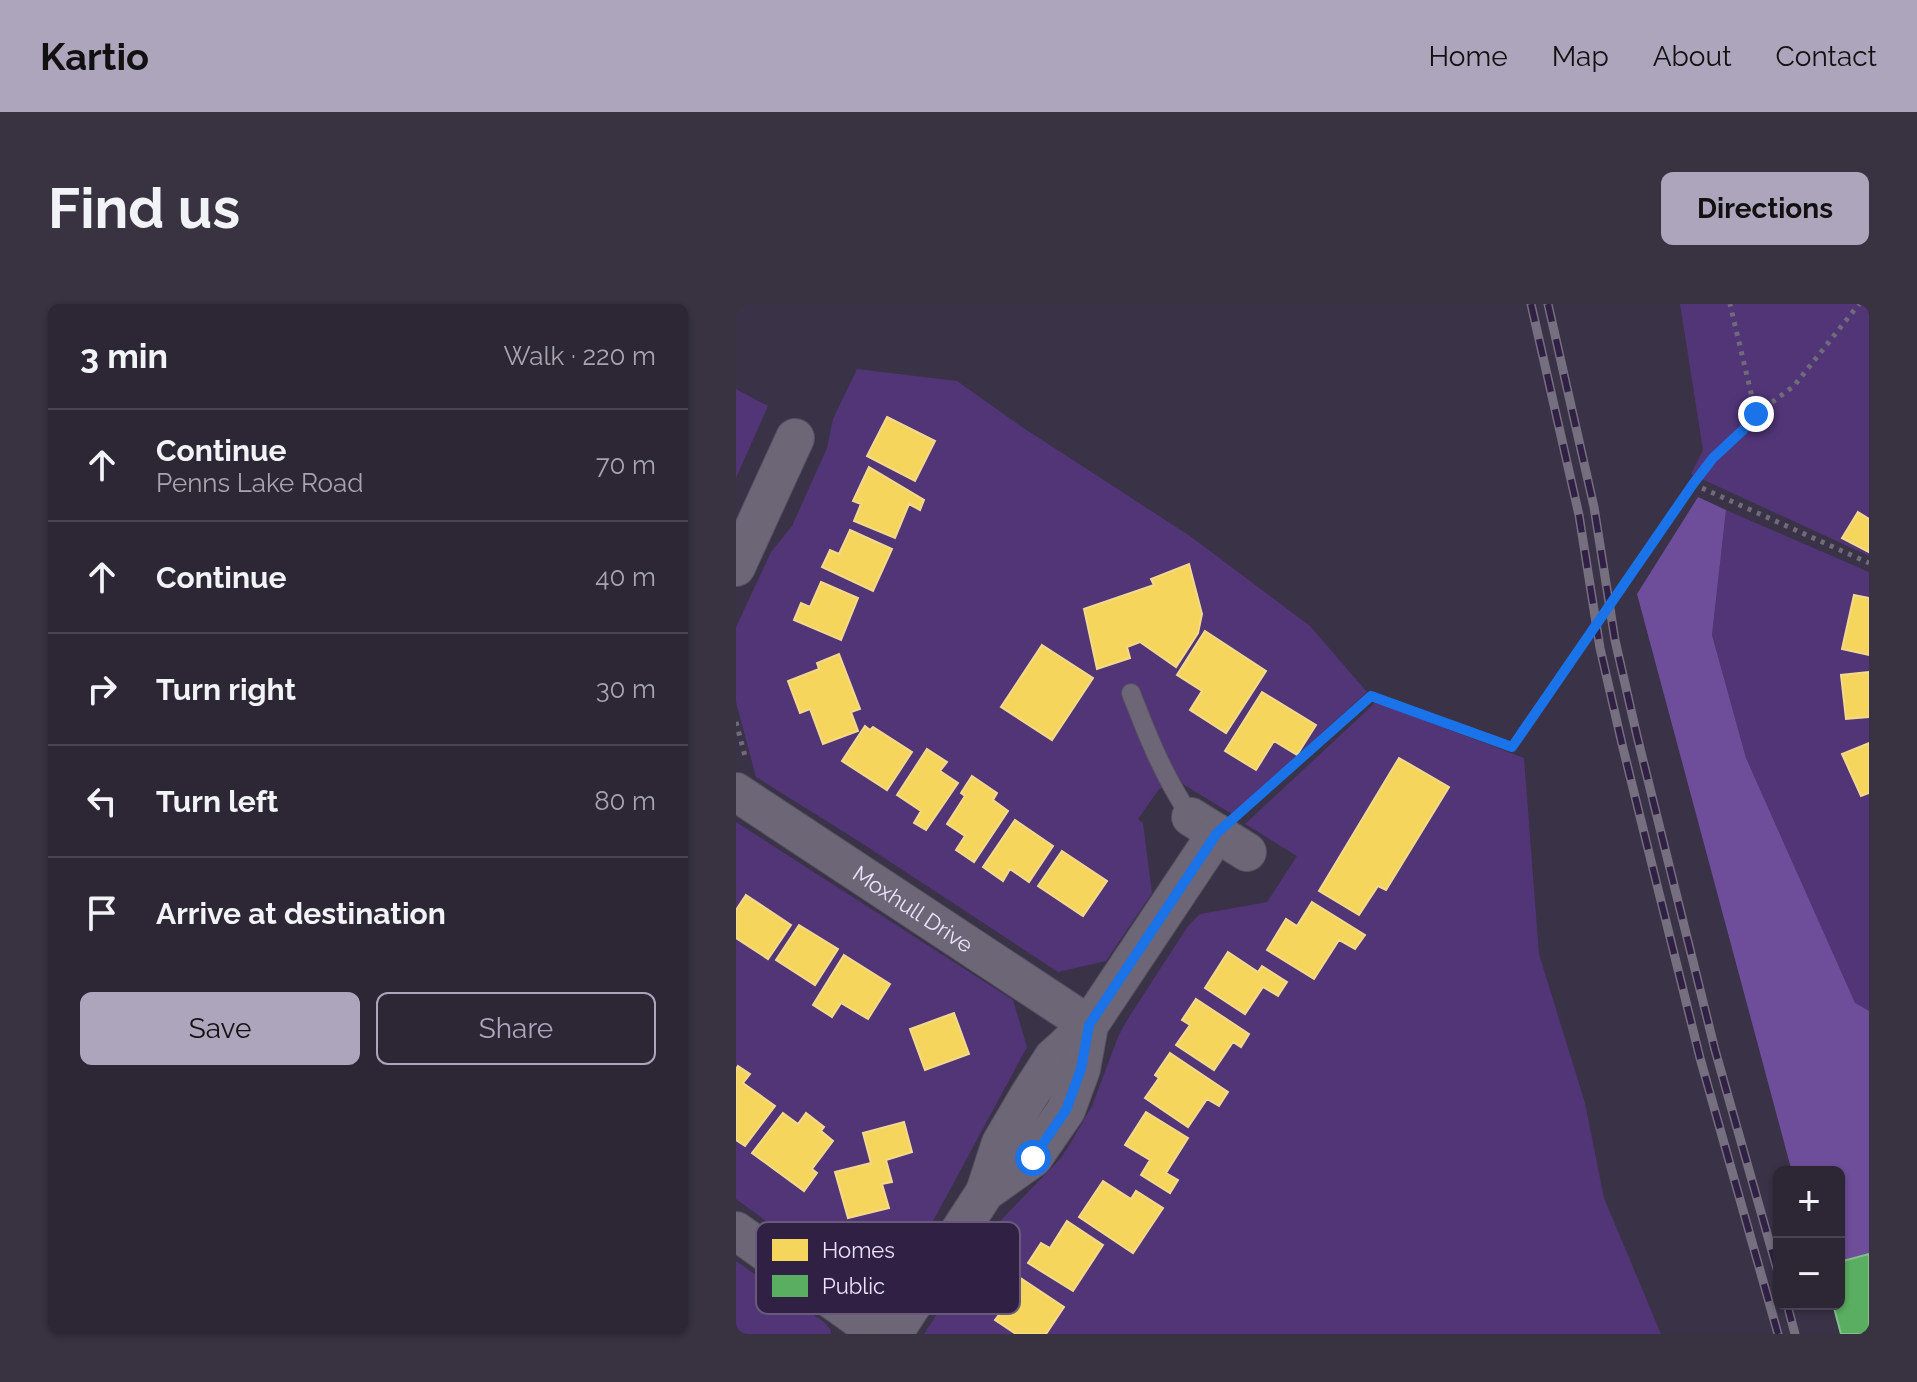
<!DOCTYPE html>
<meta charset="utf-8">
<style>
body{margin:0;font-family:Raleway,sans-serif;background:#383241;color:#f1f3f6}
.controls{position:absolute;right:24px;bottom:24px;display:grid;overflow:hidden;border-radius:12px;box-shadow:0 2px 6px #0004}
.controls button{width:72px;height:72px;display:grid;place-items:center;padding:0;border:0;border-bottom:2px solid #484350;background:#2c2635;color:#f1f3f6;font:40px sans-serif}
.stop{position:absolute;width:24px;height:24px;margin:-18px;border:6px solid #1a73e8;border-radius:50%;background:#fff}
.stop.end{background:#1a73e8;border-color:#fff;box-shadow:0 2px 8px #0008}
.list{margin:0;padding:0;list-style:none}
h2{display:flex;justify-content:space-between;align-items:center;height:104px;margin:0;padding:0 32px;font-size:34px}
h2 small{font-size:26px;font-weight:400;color:#a6a5ad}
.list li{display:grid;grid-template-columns:52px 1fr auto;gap:24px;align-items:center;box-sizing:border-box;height:112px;padding:0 32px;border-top:2px solid #484350}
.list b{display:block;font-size:30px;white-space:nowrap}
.list p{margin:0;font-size:26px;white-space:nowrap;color:#a6a5ad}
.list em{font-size:26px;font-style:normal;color:#a6a5ad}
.actions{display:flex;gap:16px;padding:24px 32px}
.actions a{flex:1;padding:18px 0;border:2px solid #ada5bc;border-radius:12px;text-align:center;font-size:28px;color:#ada5bc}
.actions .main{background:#ada5bc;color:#111}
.icon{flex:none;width:44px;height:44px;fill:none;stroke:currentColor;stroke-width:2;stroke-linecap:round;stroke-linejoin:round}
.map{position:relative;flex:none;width:1133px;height:1030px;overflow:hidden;border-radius:12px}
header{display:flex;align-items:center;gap:48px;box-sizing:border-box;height:112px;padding:0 40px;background:#ada5bc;color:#111}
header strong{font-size:38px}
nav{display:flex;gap:44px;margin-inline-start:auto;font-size:28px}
.intro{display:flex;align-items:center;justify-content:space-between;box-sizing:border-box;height:192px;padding:0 48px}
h1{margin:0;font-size:56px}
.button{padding:20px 36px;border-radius:12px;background:#ada5bc;color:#111;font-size:28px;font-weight:700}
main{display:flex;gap:48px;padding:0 48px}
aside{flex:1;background:#2c2635;border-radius:12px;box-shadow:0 2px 6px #0004}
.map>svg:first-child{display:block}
</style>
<header>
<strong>Kartio</strong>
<nav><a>Home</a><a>Map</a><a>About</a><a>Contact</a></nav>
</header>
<div class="intro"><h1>Find us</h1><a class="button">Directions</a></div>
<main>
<aside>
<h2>3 min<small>Walk · 220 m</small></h2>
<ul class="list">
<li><svg class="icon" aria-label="ahead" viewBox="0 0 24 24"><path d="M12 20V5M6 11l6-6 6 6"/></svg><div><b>Continue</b><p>Penns Lake Road</p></div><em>70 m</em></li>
<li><svg class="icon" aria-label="ahead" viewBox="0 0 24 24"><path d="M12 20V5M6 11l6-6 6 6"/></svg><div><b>Continue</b></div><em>40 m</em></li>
<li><svg class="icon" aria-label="right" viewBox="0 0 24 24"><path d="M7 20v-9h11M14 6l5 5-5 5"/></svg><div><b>Turn right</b></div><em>30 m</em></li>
<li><svg class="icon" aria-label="left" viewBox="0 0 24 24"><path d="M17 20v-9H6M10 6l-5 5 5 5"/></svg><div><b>Turn left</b></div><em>80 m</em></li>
<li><svg class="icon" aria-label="arrive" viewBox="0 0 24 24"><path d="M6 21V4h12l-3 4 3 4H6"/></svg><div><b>Arrive at destination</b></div></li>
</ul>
<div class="actions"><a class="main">Save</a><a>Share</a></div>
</aside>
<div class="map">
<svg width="1133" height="1030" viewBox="0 0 1133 1030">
<rect width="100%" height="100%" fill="#3a3247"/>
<path fill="#513577" d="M944,0H1133V252L955,170L967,146Z
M121,65L221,77L286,123L454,232L574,322L631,388L496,510L442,477L423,485L402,515L407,519L416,589L370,657L322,668L124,538L20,473L0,398V323L35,248L56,222L91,144L97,115Z
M0,85L32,102L0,174Z
M990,206L1133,268V707L1119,700L1010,454L976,331Z
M640,398L788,454L803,650L849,799L868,894L925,1030H188L245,942L267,914L324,855L334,840L356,802L382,733L391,716L452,622L464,610L531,598L561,552L509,520Z
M0,518L277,696L291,743L170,967L116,980L0,895Z
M0,957L88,1018L94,1025L95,1030H0Z"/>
<path fill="#6e4e9a" d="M962,193L990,206L976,331L1010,454L1119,699L1133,707V950L1103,958V868H1056L901,290Z"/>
<path fill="#f6d55c" stroke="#f3d98c" stroke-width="2" d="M151,113L199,137L179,177L131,152Z
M133,163L188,196L184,206L173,200L159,234L118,217L125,200L117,197Z
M1122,208L1133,215V248L1106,234Z
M114,226L156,245L137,287L86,263L94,246L103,250Z
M453,260L466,310L462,329L440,363L404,338L391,343L394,354L361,365L348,305L418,281L415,275Z
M85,278L122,294L105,336L58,316L65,299L74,303Z
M1118,291L1133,294V351L1106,345Z
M469,327L530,367L490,429L454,406L466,387L441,371Z
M306,341L357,374L316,436L265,403Z
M103,350L124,405L115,408L122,427L87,440L74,405L64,409L52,377L83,365L81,359Z
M1133,368V413L1110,415L1105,371Z
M526,388L580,421L561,451L538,437L520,466L489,447Z
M129,422L134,426L137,423L176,448L151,486L106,457Z
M1133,439V489L1125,492L1106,450Z
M191,445L211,458L204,467L222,479L190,526L178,519L185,507L161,491Z
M663,454L713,483L650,586L642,582L623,611L583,587Z
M236,472L261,489L257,496L272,507L238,558L220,546L229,532L211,520L229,492L225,489Z
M279,516L317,542L293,578L274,565L267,577L247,563Z
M326,547L371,577L347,612L302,582Z
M10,591L55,621L32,655L0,634V606Z
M576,598L629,631L619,645L603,636L578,675L531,646L550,615L561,622Z
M63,621L102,645L79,681L40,656Z
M492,648L522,668L526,662L551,678L542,692L527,683L509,710L469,684Z
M108,651L154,680L132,715L105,699L96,713L77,701Z
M460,695L513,730L505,743L497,738L478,766L440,741L454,721L446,716Z
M218,709L233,750L189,766L174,725Z
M434,749L492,788L483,802L471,795L452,823L409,794L423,774L419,771Z
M2,762L14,770L7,779L39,802L9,842L0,836V765Z
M410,808L452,834L430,869L442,876L434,889L405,871L414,856L389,841Z
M47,809L62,820L70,809L88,823L85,827L97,837L76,865L81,869L68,887L16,849Z
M168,818L176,848L150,856L156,878L146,880L153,904L112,914L99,868L135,859L127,829Z
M367,877L395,895L400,887L427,904L397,949L343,913Z
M331,917L367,941L337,987L292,959L305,939L314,944Z
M283,973L328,1003L310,1030H280L259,1016L268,1004L264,1002Z"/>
<path fill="#5aae61" stroke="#86be8f" stroke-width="2" d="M1133,950V1030H1105L1097,1000H1103V958Z"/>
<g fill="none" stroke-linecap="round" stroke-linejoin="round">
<defs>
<path id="service" d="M395,389C412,433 428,473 455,513"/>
<g id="minor">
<path d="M0,263L59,134"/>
<path id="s1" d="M0,488L353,721L317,754L292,793L265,839L249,888"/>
<path d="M455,513L511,548"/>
<path d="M0,927L144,1030"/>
<path d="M157,1030L249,888L297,854L330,806L345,765L353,721L481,529"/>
</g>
</defs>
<use href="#service" stroke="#575061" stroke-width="20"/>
<use href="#minor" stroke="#575061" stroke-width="40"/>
<path stroke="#706b79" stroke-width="5" stroke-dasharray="4 6" stroke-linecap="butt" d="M1020,110L1058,82L1123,0
M957,180L1133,259
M943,201L977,154L1007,126L1020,110L994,0
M0,418L10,456
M508,504L635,392L776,443L831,362"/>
<use href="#service" stroke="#6c6676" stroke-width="18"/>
<use href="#minor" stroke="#6c6676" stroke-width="38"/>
<defs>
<path id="rail" d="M795,0L843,211L864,344L886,440L964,754L1042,1030
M812,0L858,203L879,336L901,432L979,746L1043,972
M1051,1000L1059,1030"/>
</defs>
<use href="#rail" stroke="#766f7f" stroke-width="9"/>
<use href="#rail" stroke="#2f2044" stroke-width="6" stroke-dasharray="18" stroke-linecap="butt"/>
<path stroke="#706b79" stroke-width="5" stroke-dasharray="4 6" stroke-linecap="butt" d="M831,362L943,201"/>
</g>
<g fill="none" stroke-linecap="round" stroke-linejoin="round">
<path stroke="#1a73e8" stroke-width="10" d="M297,854L330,806L345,765L353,721L481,529L635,392L776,443L957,180L977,154L1007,126L1020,110"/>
</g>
<g text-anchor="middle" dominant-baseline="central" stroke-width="8" stroke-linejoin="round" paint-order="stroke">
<g font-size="22" fill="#ebe3fb" stroke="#2f2044">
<text stroke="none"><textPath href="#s1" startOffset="212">Moxhull Drive</textPath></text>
</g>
</g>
<rect x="20" y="918" width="264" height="92" rx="12" fill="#2f2044" stroke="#675a7b" stroke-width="2"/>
<rect x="36" y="935" width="36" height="22" fill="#f6d55c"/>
<rect x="36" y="971" width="36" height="22" fill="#5aae61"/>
<g font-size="22" fill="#ebe3fb">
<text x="86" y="954">Homes</text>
<text x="86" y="990">Public</text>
</g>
</svg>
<div class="controls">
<button>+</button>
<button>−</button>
</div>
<div class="stop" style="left:297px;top:854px"></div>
<div class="stop end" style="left:1020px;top:110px"></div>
</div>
</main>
